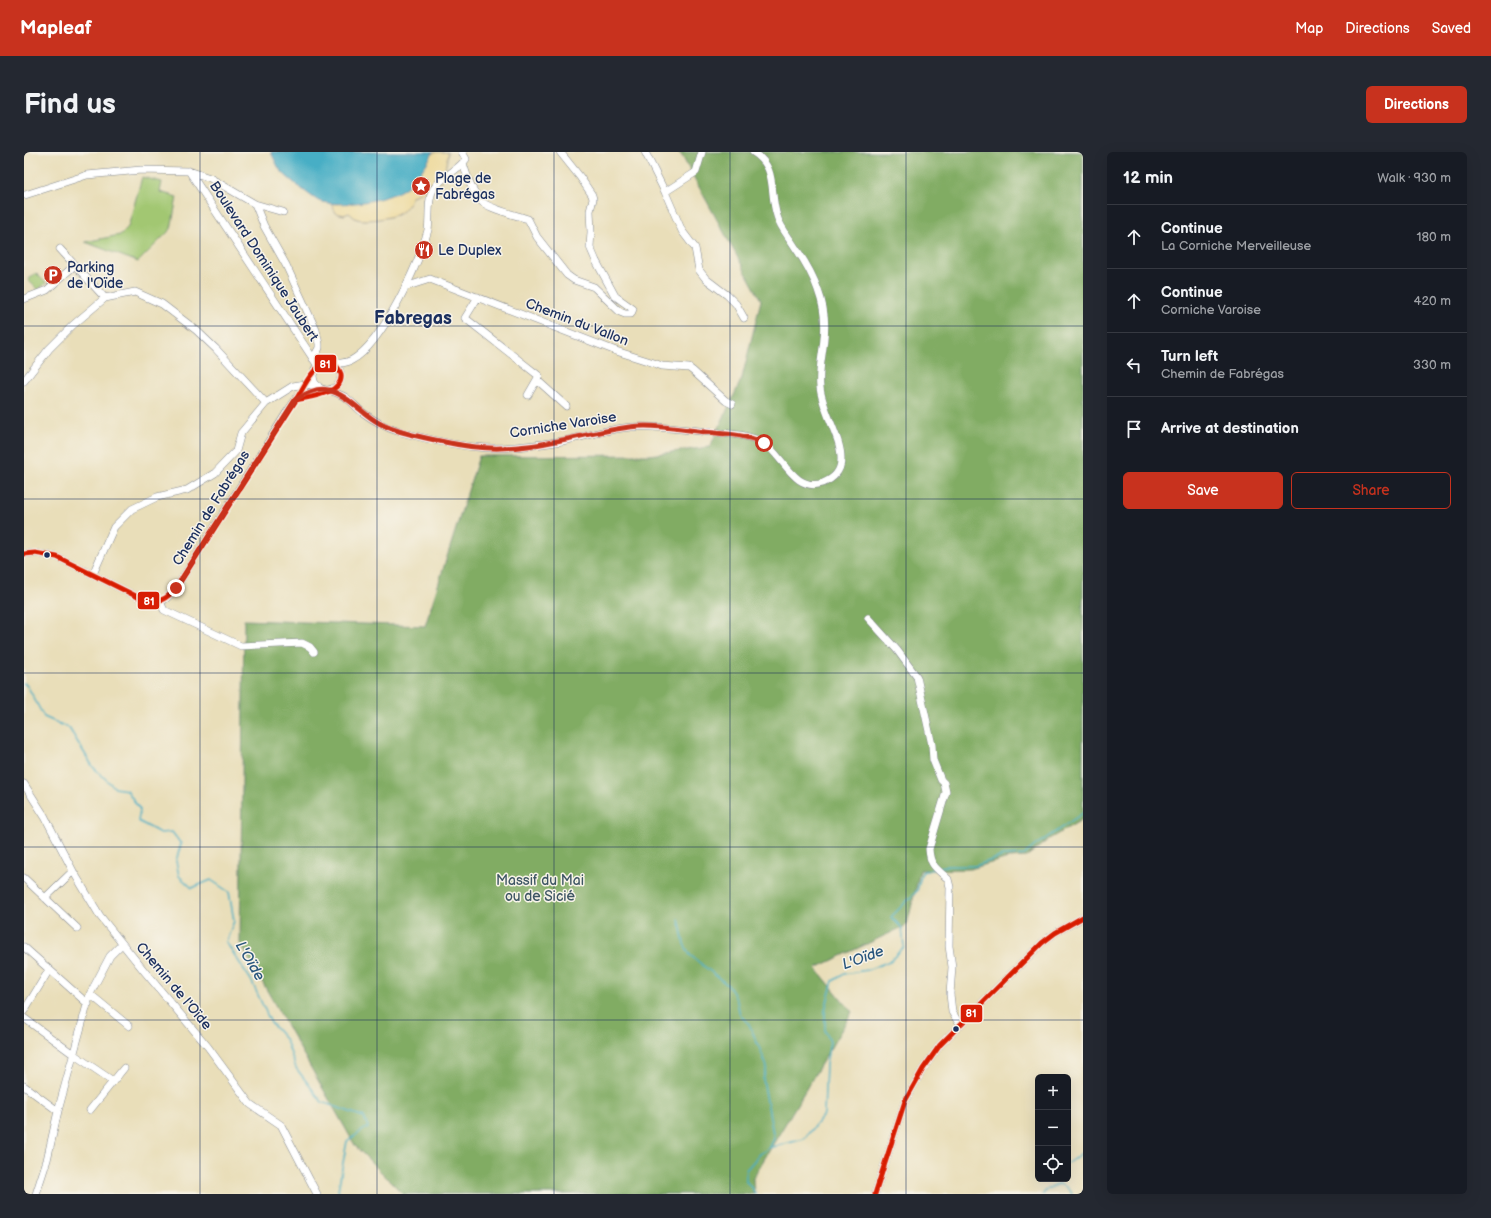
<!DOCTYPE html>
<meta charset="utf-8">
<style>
body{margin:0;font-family:"Balsamiq Sans",sans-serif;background:#242831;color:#f1f3f6}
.controls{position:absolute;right:12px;bottom:12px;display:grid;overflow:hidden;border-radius:6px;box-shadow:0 4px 16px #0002}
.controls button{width:36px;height:36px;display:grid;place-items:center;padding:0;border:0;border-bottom:1px solid #363941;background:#171b24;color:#f1f3f6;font:20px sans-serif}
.stop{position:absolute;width:12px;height:12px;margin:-9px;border:3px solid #c8321e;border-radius:50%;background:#fff}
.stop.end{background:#c8321e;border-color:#fff;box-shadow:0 1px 4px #0008}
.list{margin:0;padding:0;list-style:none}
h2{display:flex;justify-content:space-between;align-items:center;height:52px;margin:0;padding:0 16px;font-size:17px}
h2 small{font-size:13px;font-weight:400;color:#9ea1a6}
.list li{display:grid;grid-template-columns:26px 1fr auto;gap:12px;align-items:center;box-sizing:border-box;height:64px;padding:0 16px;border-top:1px solid #363941}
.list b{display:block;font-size:15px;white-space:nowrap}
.list p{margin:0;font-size:13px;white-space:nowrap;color:#9ea1a6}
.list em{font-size:13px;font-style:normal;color:#9ea1a6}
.actions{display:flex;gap:8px;padding:12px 16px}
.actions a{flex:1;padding:9px 0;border:1px solid #c8321e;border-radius:6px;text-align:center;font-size:14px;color:#c8321e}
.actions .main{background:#c8321e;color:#fff}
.icon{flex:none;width:22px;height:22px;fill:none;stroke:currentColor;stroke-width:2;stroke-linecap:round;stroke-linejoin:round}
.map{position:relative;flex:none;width:1059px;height:1042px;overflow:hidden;border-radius:6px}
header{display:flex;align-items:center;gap:24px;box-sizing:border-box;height:56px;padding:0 20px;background:#c8321e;color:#fff}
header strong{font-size:19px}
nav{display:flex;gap:22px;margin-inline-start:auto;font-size:14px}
.intro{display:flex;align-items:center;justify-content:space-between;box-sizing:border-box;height:96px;padding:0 24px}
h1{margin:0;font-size:28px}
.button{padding:10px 18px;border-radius:6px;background:#c8321e;color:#fff;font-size:14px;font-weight:700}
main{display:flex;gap:24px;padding:0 24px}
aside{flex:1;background:#171b24;border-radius:6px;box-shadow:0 4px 16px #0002}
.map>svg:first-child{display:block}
</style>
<header>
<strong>Mapleaf</strong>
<nav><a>Map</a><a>Directions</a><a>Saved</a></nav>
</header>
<div class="intro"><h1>Find us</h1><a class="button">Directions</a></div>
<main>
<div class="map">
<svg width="1059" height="1042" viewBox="0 0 1059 1042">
<rect width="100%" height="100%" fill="#f7f3e8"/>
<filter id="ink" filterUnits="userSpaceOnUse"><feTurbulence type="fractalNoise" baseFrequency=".025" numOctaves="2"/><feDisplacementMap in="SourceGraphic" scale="8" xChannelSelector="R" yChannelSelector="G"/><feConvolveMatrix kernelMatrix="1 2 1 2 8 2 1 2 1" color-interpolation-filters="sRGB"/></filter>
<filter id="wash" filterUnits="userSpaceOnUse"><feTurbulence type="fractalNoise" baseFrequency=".012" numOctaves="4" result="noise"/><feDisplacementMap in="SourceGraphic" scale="16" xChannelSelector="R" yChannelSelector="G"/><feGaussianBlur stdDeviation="0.9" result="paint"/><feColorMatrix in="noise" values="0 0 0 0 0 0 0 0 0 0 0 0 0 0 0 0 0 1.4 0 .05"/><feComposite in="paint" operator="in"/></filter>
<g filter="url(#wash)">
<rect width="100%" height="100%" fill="#e9deb9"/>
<path fill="#a2c772" stroke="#5e7b68" d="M118,25L138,30L136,40L153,45L147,77L114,110L61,90L96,83L104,75Z
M12,121L22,131L14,138L4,128Z"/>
<path fill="#81ac64" stroke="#4e6e61" d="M654,0H1059V667L1025,687L1002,705L984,706L946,717L896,718L883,773L792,816L828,860L729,1026L730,1042H379L332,995L216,791L220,468L401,474L455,304L625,303L686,295L718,226L737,148L658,4Z"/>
<path fill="#eeda9e" stroke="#84847e" d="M409,0H424C423,9 421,16 420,25L408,40L400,39C397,42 393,41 389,44C386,46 384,57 376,61C369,66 341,70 333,67C330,66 328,63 325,61L320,63L312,61L307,52L324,51Z"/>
<path fill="#46aec5" stroke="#306e92" d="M247,0H409C403,13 392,27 381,36C363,49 316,56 295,49C290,47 261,24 257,19C253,14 250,6 247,0Z"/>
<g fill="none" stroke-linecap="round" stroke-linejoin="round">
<path stroke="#46aec5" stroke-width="1.5" d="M0,531L4,535L20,565L45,576L69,615L91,636L103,638L116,658L114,669L136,681L148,680L157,692L152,709L155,724L168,736L187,728L205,740L210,769L202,790L227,828L247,871L262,888L272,916L298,950L340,965L344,975L323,989L314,1038L316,1042
M916,715L922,714H951L979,704L1000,703L1012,693L1059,661
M655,767L660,792L666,803L706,835L713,849L716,863L725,872L738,902L743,915L739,927L750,987L746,995
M1044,1011L1059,1000
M1035,1032L1042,1035L1048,1042
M732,1042L722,1029V1018L736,1002L745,996L780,987L800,962L802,912L806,890L801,878V858L809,829L820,822L843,818L866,809L880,795L878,776L867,765L893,739L898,720L910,717
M1019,1042L1023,1037L1035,1032L1034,1027"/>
</g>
</g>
<g filter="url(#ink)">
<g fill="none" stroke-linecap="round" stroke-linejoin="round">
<defs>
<path id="minor" d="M621,0L641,40L658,79L671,96L675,118L682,127L703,143L712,152L720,166
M439,11C443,24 447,38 457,49C465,57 492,63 504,67L513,85L543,123L550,128L570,135L596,160L601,162H607L609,157L591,144L572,109L566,95L567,80L566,59L569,47L568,43L556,25L536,0
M165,19L294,214
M641,40L672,20L678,0
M1,43L63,23L117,18L165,19L186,26L231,52L240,74L262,113L292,178L295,192V196L289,207
M231,52L259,60
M36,97L81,146
M381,135L406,127L592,199L630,211L638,214L665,216L669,219L702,249L708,252
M454,145L441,166L515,224L504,243
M0,147L23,138L51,113
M289 224a14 14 0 1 1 28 0a14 14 0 1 1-28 0Z
M310,212C316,211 323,211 328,208C359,191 395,111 404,78C406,67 403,48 409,38C417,24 434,19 442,7L438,0
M513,228L542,254
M0,229L25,197L49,173L81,146L111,140L138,152L172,178L192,197L242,251
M304,238C310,240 316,242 321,245C327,249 332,255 338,260C349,268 360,275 373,279C399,286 426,293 452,295C478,298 507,294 532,290C557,286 582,277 607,275C634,273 661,278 688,280C705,282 724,282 740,291C759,303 770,341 799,331C809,327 817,319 817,308C818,286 798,259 796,235C794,219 799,202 800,186C802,169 800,154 794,138C789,123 780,108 771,95C765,85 756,75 753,64C745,40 754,15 729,0
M272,247L281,242L298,237
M0,402L11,401L33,405L120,448C137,452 141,450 152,436L263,260L290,221
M69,422L90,375L108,357L133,345L163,338L191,321L212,299L217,281L242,251L269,234L281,232L294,234
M136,450L140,458L217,494L278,491L286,495L290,500
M844,466L873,498L893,525L908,593L909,608L917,628L920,631L922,640L905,697C906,714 912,716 924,727L926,735L925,794L928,815L926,842L928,860L936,873
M0,632L21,665L49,719L76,764L121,820L184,895L226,952L257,973L293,1042
M0,726L53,776
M21,746L49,719
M0,795L64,852
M66,842L105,874
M0,859L25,818
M0,866L49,902L89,929
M0,934L34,959
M66,958L100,916
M12,1042L23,1008L34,959L66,842L86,804L98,792
M851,1042L881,949L899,917L916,893L1018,791L1031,781L1056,767L1059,765"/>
</defs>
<use href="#minor" stroke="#82868c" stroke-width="8"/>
<use href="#minor" stroke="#fff" stroke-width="7"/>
<defs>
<path id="bus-1" d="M304,211C310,212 315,215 317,222C320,242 284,245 272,248C280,235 288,214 304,211Z
M0,402L11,401L33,405L120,448C135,451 142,448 152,436L272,248
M851,1042L881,949L899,917L916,893L1018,791L1031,781L1059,765"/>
</defs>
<use href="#bus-1" stroke="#f7f3e8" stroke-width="8"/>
<use href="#bus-1" stroke="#d81e05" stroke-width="5"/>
</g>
</g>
<g fill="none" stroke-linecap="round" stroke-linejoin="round" filter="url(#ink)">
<path stroke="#c8321e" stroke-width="5" d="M152,436L271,248C281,242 293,235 304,238C324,243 338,262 355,271C365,277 378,280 389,283C410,288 431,293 452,295C504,301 554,282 605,275C629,272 656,277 681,280C701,282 720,282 740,291"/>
</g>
<path fill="none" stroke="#1b2f5e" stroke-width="1" stroke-opacity="0.55" d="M176,0V1042M353,0V1042M530,0V1042M706,0V1042M882,0V1042M0,174H1059M0,347H1059M0,521H1059M0,695H1059M0,868H1059"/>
<defs>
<symbol id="sight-disc" viewBox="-11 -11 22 22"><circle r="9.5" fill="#c8321e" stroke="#f7f3e8"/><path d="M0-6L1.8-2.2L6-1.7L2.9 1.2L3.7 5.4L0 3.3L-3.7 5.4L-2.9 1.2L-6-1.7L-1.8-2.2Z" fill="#fff"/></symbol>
<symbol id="restaurant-disc" viewBox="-11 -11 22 22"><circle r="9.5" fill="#c8321e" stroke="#f7f3e8"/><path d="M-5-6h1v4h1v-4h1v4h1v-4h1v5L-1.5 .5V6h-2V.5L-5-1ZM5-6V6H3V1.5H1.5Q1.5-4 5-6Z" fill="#fff"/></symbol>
<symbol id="parking-disc" viewBox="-11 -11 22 22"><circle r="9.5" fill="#c8321e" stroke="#f7f3e8"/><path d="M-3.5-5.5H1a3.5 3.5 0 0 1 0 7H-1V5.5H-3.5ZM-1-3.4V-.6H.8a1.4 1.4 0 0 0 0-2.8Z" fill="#fff"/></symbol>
</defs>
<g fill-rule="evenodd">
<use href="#sight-disc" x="386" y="23" width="22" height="22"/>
<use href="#restaurant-disc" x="389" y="87" width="22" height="22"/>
<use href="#parking-disc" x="18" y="112" width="22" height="22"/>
</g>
<g fill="#1b2f5e" stroke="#f7f3e8" stroke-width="1.5">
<circle cx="23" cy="403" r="3.5"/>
<circle cx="932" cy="877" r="3.5"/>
</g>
<g text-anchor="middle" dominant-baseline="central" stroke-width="3" stroke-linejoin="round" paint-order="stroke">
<g font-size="14" fill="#1b2f5e" stroke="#f7f3e8" text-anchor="start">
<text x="411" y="26">Plage de<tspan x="411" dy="16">Fabrégas</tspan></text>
<text x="414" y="98">Le Duplex</text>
<text x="43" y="115">Parking<tspan x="43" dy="16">de l'Oïde</tspan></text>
</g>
<g font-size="14" fill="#1b2f5e" stroke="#f7f3e8">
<text transform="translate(240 109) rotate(57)">Boulevard Dominique Jaubert</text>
<text transform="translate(553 170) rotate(21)">Chemin du Vallon</text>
<text transform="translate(539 273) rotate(-9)">Corniche Varoise</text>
<text transform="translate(187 356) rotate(-58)">Chemin de Fabrégas</text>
<text transform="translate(150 834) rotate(50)">Chemin de l'Oïde</text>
</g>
<g font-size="14" fill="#3d5563" stroke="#f7f3e8">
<text x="516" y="728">Massif du Mai<tspan x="516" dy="16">ou de Sicié</tspan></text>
</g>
<g font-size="15" font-style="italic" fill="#28557d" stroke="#f7f3e8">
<text transform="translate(839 806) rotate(-20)">L'Oïde</text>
<text transform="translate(226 809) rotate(60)">L'Oïde</text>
</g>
<g font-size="18" font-weight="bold" fill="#1b2f5e" stroke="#f7f3e8">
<text x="389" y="166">Fabregas</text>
</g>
</g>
<g stroke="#f7f3e8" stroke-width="1.5">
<rect x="290" y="202" width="23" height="19" rx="4" fill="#d81e05"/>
<rect x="113" y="439" width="23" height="19" rx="4" fill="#d81e05"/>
<rect x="936" y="852" width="23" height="19" rx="4" fill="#d81e05"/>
</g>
<g font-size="11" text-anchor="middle" font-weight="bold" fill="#fff">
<text x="301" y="216">81</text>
<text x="125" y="453">81</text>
<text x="947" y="865">81</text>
</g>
</svg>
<div class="controls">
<button>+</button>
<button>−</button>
<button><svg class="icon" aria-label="locate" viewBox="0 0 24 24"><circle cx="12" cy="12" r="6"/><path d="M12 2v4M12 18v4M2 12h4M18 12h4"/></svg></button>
</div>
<div class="stop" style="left:740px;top:291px"></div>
<div class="stop end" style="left:152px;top:436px"></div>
</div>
<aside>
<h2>12 min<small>Walk · 930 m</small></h2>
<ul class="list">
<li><svg class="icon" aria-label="ahead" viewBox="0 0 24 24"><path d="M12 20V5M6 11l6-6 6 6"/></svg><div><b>Continue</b><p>La Corniche Merveilleuse</p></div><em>180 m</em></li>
<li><svg class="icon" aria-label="ahead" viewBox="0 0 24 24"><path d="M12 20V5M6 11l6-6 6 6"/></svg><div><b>Continue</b><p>Corniche Varoise</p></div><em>420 m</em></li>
<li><svg class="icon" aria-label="left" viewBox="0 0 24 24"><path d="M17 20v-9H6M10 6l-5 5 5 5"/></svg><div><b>Turn left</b><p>Chemin de Fabrégas</p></div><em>330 m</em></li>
<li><svg class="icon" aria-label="arrive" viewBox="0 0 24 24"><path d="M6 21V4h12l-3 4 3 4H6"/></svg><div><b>Arrive at destination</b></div></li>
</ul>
<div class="actions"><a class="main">Save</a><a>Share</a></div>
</aside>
</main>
